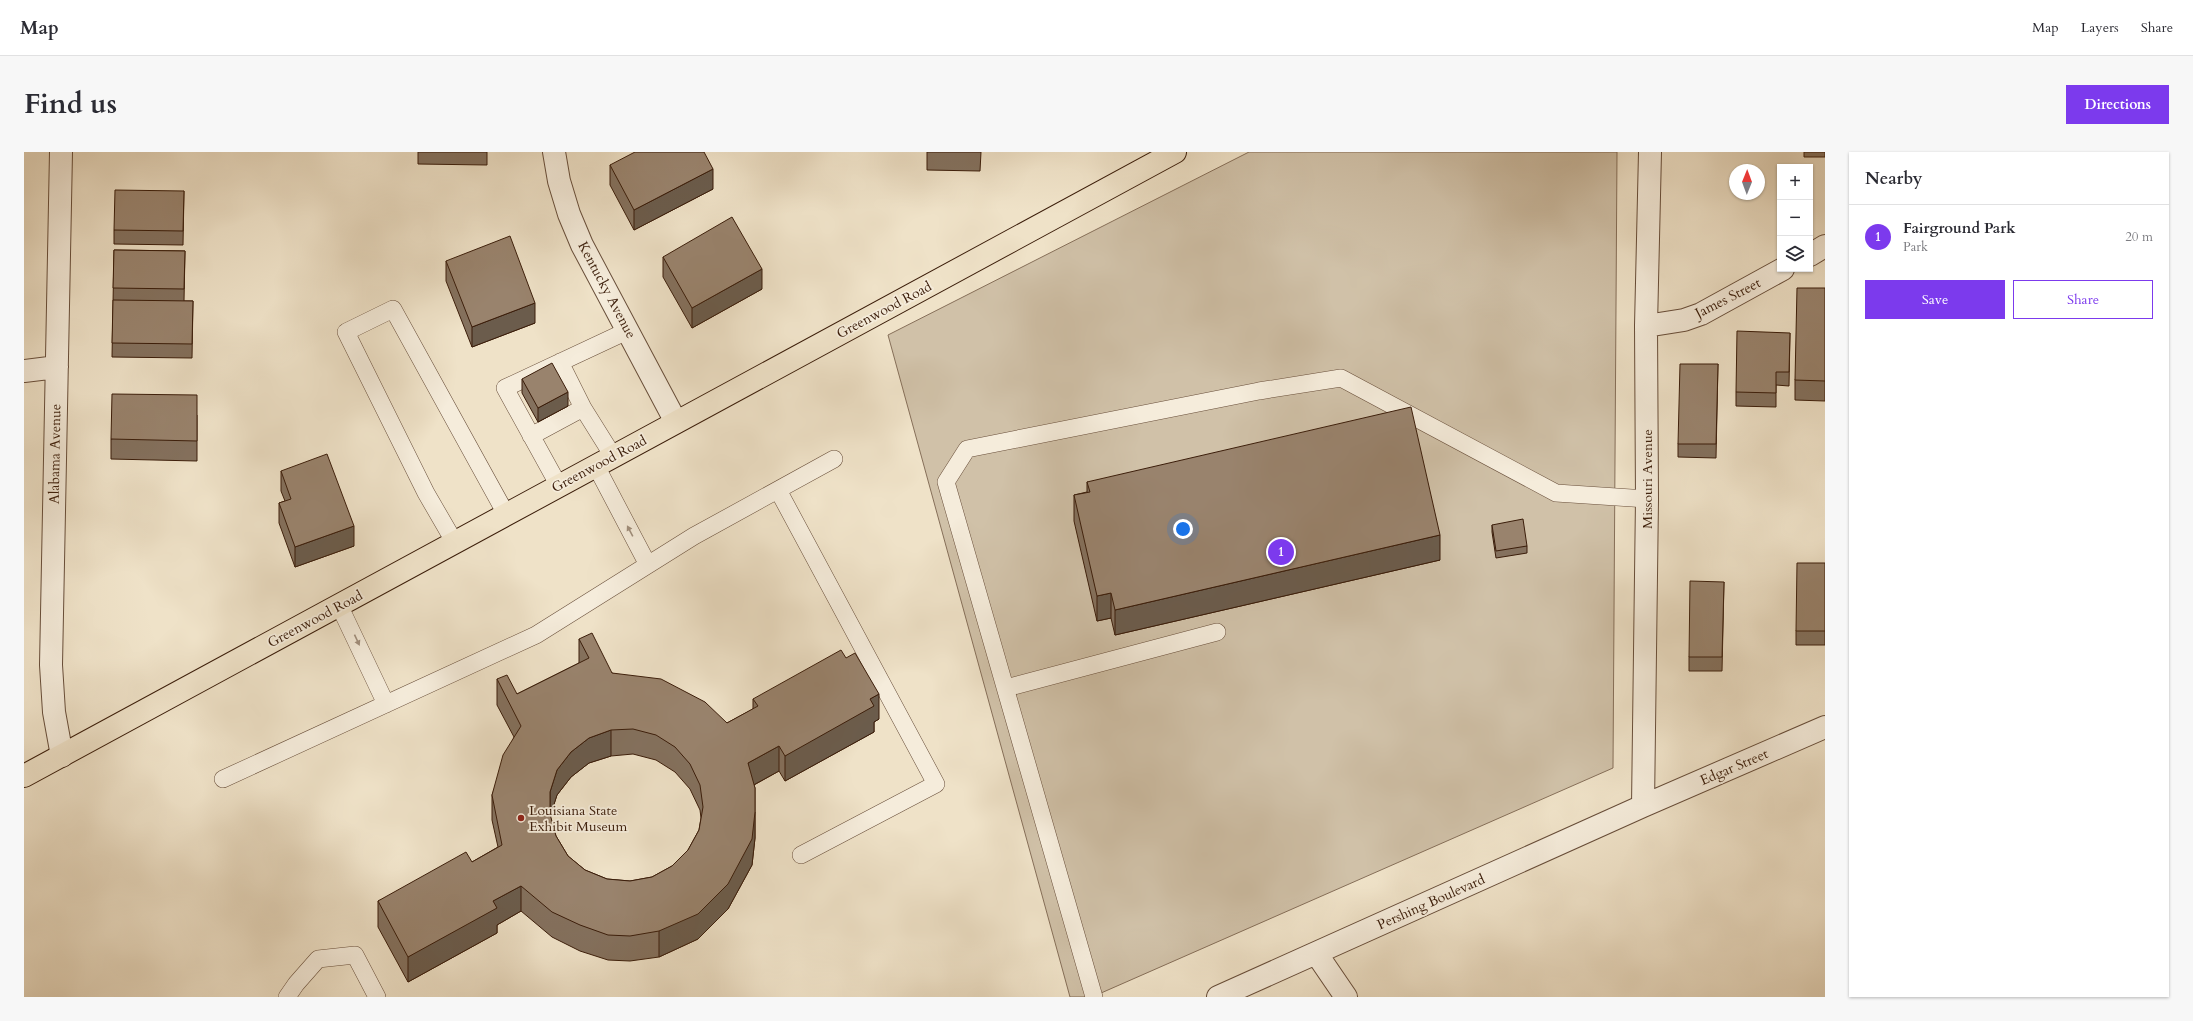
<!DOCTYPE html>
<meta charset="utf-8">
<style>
body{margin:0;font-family:Cardo,serif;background:#f7f7f7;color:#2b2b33}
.controls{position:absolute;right:12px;top:12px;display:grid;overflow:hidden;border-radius:0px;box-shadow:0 1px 3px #0004}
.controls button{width:36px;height:36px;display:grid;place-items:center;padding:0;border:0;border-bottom:1px solid #e1e1e2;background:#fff;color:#2b2b33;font:20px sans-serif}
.compass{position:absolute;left:1705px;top:12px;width:36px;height:36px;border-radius:50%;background:#fff;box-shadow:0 1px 3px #0004;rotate:1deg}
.you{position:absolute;left:1159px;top:377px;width:14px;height:14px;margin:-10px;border:3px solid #fff;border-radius:50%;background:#1a73e8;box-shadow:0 0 0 6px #1a73e833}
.badge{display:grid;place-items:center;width:26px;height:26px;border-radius:50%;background:#7c3aed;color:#fff;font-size:13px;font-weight:700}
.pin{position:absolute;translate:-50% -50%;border:2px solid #fff;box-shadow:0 1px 4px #0006}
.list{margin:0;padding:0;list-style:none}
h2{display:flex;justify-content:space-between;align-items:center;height:52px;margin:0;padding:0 16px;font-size:17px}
h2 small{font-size:13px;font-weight:400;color:#7c7c81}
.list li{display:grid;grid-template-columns:26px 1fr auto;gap:12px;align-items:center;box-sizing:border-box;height:64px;padding:0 16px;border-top:1px solid #e1e1e2}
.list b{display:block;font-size:15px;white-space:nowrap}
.list p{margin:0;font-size:13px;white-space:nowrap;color:#7c7c81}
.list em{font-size:13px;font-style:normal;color:#7c7c81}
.actions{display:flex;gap:8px;padding:12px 16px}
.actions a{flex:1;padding:9px 0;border:1px solid #7c3aed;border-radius:0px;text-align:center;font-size:14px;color:#7c3aed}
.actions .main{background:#7c3aed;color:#fff}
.icon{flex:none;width:22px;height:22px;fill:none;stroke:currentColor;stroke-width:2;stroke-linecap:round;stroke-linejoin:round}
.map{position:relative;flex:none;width:1801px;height:845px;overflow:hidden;border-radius:0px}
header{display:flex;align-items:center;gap:24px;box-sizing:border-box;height:56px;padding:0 20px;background:#fff;border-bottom:1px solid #e1e1e2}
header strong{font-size:19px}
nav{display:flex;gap:22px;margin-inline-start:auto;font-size:14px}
.intro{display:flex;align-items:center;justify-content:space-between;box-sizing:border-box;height:96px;padding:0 24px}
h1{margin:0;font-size:28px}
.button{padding:10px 18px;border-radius:0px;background:#7c3aed;color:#fff;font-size:14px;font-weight:700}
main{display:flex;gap:24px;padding:0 24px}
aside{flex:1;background:#fff;border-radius:0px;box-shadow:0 1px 3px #0004}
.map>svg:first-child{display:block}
</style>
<header>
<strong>Map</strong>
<nav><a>Map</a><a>Layers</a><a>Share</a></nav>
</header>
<div class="intro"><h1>Find us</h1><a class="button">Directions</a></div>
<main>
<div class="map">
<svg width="1801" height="845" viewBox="0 0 1801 845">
<rect width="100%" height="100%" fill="#efe2c8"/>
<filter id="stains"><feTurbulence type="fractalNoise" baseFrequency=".005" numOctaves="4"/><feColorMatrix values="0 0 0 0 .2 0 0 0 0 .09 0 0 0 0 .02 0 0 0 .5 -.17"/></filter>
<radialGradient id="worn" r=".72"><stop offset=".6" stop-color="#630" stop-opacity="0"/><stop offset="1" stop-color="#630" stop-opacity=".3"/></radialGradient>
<path fill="#d0c1a8" stroke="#866f59" d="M1225,0H1593L1589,616L1068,845H1046L864,183Z"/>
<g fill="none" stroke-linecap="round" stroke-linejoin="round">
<defs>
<path id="service" d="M536,210L559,256
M507,284L559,256L589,304
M572,314L624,413
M535,334L481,236L603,179
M754,338L912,632L777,703
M431,391L402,341L322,180L369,157L482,362
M315,453L362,552
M982,536L1193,480
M199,627L512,483L670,384L810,307
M263,845L272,832L294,807L331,803L353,845
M1070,845L922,330L943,297L1235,239L1317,226L1532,341L1623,347"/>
<path id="minor" d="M37,0L27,513L30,560L38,604
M530,0L535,29L545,62L558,93L652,270
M1786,103L1801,94
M1622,174L1660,168L1677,162L1759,117
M0,219L33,215
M1619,654L1623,347L1622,174L1626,0
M1292,801L1322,845
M1194,845L1619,654L1801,575"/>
<path id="primary" d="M0,624L1151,0"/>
</defs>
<use href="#service" stroke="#684e3a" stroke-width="18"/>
<use href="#minor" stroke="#684e3a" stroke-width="24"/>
<use href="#primary" stroke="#3b1d0a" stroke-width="24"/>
<use href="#service" stroke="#f5ecdb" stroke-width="17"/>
<use href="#minor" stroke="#f5ecdb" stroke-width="22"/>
<use href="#primary" stroke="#efe2c8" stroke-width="22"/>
</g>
<path fill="#84715e" stroke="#3b1d0a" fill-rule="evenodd" d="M394,0H463V13L394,12Z
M903,0H957L956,19L903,18Z
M1780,0H1801V5H1780Z
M586,13L689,37L610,78L586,33Z
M160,39L159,93L90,92V78Z
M90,98L161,99L160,149H169L168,206L88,205Z
M639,105L738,137L668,176L639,125Z
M422,109L511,171L448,195L422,129Z
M1801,136V249L1771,248V228Z
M1766,181L1765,234L1752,233V255L1712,254V240Z
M1694,212L1692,306L1654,305V292Z
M498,227L544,254L514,270L498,241Z
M173,263V309L87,307V287Z
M257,319L330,394L271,415L255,371V351L261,349L257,339Z
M1063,330L1416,408L1091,483L1087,466L1073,469L1050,369V343L1063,340Z
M1468,373L1503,394V401L1472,406L1468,380Z
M1801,411V493H1772V479Z
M1700,430L1698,519H1665V505Z
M555,487L588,521L703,571L729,557V547L855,567L850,570V580L761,629L755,619L730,633L731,636V686L728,713L704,757L674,787L635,805L606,809L584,808L556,799L528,785L497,759L473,773V781L384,830L354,775V749L448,710L474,695L468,668V643L490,585L473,553V527L493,542L555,511ZM609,602L632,608L651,620L666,637L676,658L677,666L675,678L664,698L648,714L628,725L606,729L583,727L561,718L544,704L532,684L526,664L533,643L547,625L565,611L587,604Z"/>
<path fill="#6b5c4c" stroke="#3b1d0a" d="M689,17V37L610,78V58Z
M738,117V137L668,176V156Z
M511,151V171L448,195V175Z
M544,240V254L514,270V256Z
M330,374V394L271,415V395Z
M1416,383V408L1091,483V458Z
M1087,441V466L1073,469V444Z
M855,542V567L850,570V580L761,629V604L846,547Z
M587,578V604L565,611L547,625L533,643L526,665V688V640L533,618L547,600L565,586Z
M755,594V619L724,636V611Z
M731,660V686L728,713L704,757L674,787L635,805V779Z
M497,734V759L473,773V781L384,830V805L469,749Z"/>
<path fill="#99836d" stroke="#3b1d0a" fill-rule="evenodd" d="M611,0H680L689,17L610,58L586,13Z
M91,38L160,39L159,79L90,78Z
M708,65L738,117L668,156L639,105Z
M486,84L511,151L448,175L422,109Z
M90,98L161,99L160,137L89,136Z
M1773,136H1801V229L1771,228Z
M89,148L169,149L168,192L88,191Z
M1713,179L1766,181L1765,220H1752V241L1712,240Z
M528,211L544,240L514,256L498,227Z
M1656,212H1694L1692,292H1654Z
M88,242L173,243V289L87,287Z
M1387,255L1416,383L1091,458L1087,441L1073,444L1050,343L1066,340L1063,330Z
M303,302L330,374L271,395L255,351L267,347L257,319Z
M1499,367L1503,394L1472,399L1468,373Z
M1773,411H1801V479H1772Z
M1666,429L1700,430L1698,505H1665Z
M568,481L588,521L637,527L681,550L703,571L734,554L729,547L817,498L822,506L831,501L855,542L846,547L850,554L761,604L755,594L724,611L731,636V660L728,687L704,732L674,762L635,779L606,784L584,783L556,773L528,760L497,734L469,749L473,756L384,805L354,749L442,700L448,710L478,693L468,643L479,603L497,574L473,527L483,523L493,542L565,506L555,487ZM609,577L632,583L651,595L666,612L676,633L679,655L675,678L664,698L648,714L628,725L606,729L583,727L561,718L544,704L532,684L526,662V640L533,618L547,600L565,586L587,578Z"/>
<defs><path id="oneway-solid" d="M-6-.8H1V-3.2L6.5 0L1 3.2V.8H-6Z"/></defs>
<g fill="#a18f7d">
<use href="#oneway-solid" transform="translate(606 379) rotate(-118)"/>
<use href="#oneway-solid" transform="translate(333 488) rotate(65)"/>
</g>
<circle fill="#8f2418" stroke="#f5ecdb" stroke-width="1.5" cx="497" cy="666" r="4"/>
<g text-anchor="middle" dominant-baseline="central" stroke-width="3.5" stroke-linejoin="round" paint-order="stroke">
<g font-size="14" fill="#3b1d0a" stroke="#f5ecdb">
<text transform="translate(583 138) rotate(62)">Kentucky Avenue</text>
<text transform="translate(1704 146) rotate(-27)">James Street</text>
<text transform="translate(860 158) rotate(-28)">Greenwood Road</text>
<text transform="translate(31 302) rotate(-89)">Alabama Avenue</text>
<text transform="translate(575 312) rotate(-28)">Greenwood Road</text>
<text transform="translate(1623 327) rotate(-90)">Missouri Avenue</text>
<text transform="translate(291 467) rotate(-28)">Greenwood Road</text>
<text transform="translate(1710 615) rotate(-23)">Edgar Street</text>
<text transform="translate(1407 750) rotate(-24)">Pershing Boulevard</text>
</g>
<g font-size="14" fill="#3b1d0a" stroke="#f5ecdb" text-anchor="start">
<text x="505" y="658">Louisiana State<tspan x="505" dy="16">Exhibit Museum</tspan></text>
</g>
</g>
<rect width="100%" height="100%" filter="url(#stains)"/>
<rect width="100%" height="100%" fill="url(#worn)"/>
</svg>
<div class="controls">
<button>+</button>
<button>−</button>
<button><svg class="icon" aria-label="layers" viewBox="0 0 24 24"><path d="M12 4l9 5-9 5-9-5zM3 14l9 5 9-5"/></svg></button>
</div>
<svg class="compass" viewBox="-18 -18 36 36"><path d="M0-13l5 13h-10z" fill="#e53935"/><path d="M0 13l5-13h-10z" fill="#7c7c81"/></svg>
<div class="you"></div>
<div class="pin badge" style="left:1257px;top:400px">1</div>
</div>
<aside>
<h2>Nearby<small></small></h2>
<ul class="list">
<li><span class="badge">1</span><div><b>Fairground Park</b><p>Park</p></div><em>20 m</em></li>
</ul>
<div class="actions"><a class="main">Save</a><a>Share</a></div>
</aside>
</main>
